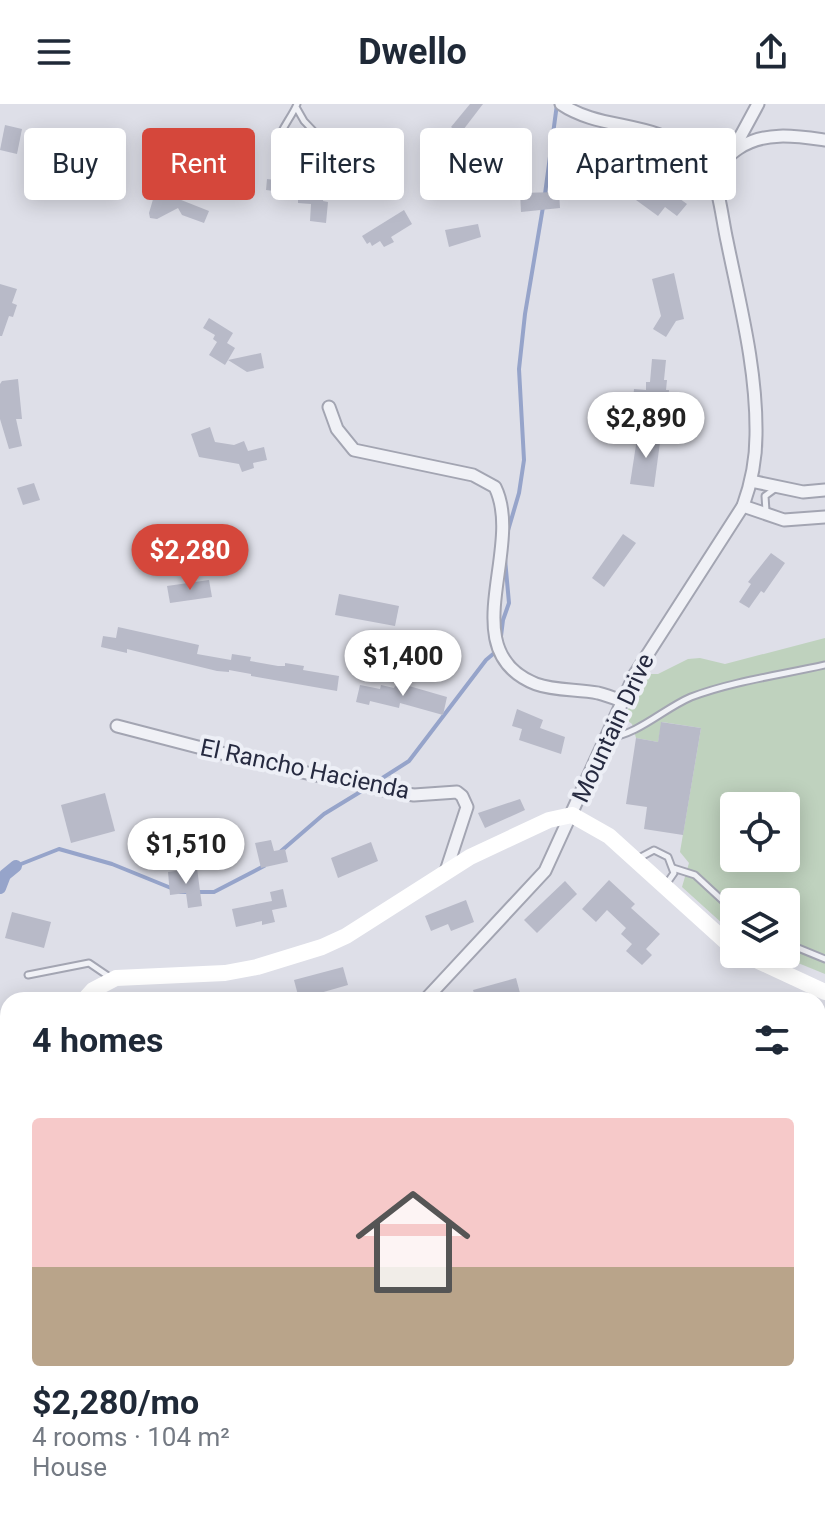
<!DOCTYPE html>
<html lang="en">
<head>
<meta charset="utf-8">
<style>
  :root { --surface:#fff; --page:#f2f2f3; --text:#1f2937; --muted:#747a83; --line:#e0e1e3; --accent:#d5473b }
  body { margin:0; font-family:Roboto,sans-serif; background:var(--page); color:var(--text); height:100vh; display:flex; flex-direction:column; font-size:30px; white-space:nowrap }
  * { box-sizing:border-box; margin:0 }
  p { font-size:26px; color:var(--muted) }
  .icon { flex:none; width:44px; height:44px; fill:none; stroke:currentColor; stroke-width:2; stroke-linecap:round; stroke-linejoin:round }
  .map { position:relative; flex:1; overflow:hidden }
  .details { position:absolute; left:0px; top:888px; width:826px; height:538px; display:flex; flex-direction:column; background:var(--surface); border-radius:24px 24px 0 0; box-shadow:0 4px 20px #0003 }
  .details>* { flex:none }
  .banner { position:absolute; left:24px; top:24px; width:778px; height:72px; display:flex; gap:16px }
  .controls { position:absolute; left:720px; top:688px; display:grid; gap:16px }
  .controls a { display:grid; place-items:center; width:80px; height:80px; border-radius:8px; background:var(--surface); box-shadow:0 4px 20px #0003; font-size:40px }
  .price { position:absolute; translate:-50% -68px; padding:0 18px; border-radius:28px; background:#fff; color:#222; font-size:26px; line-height:52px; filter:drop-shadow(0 2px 4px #0008) }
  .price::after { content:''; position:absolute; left:50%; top:48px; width:24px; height:18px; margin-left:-12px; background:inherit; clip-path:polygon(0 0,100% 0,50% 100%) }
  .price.selected { background:var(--accent); color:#fff }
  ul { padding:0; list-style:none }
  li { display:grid; align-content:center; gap:16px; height:424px; padding:0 32px }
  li+li { border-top:2px solid var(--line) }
  li span { display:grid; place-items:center; height:248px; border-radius:8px; color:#555 }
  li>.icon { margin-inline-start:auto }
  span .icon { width:144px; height:144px; fill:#fffc; stroke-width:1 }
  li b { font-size:34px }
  h2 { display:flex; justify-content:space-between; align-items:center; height:96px; padding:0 32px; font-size:34px }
  .tag { padding:0 28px; border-radius:8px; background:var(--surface); box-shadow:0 4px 20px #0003; font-size:28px; line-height:72px }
  .tag.selected { background:var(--accent); color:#fff }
  header { display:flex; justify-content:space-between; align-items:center; height:104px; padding:0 32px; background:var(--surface); font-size:36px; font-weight:700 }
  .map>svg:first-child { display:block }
  .green { fill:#bfd2be; fill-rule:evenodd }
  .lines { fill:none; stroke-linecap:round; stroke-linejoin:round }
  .stream { stroke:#96a4ca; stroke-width:4 }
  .canal { stroke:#96a4ca; stroke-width:12 }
  .building { fill:#b8bac8 }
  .service-casing { stroke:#a3a5b2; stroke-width:9 }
  .minor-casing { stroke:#a3a5b2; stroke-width:15 }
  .service { stroke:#f0f1f6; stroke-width:5 }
  .minor { stroke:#f0f1f6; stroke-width:11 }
  .secondary { stroke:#fff; stroke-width:16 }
  .labels { text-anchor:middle; stroke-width:8; stroke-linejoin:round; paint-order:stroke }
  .street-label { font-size:24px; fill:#262a40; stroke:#edeff6 }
</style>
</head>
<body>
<header><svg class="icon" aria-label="menu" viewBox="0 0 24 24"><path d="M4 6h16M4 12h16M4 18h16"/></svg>Dwello<svg class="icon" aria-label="share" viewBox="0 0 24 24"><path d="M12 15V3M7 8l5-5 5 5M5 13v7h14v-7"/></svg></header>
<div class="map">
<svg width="825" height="1425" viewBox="0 0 825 1425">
  <rect width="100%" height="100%" fill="#dedfe8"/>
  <!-- green -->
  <g class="green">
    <path d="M 825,534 L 825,870 L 776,850 L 786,850 L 786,798 L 734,798 L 734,830 L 682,783 L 689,759 L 680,748 L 701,624 L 662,618 L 658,638 L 636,634 L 632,620 L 624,614 L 645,570 L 658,570 L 688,555 L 700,554 L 725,560 ZM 734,702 L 786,702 L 786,754 L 734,754 Z"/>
    <path d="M 300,1418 L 432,1418 L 437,1423 L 445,1425 L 298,1425 Z"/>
  </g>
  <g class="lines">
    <!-- stream -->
    <g class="stream">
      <path d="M 545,90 L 557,0"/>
      <path d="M 507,430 L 519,389 L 524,356 L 519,265 L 525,210 L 543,103"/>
      <path d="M 501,532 L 503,516 L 509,499 L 505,455"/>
      <path d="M 373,680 L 409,657 L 486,556 L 499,545"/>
      <path d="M 280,748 L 324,710 L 365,685"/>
      <path d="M 16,762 L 59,745 L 112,760 L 171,784"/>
      <path d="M 180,788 L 214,788 L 264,762"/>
    </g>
    <!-- canal -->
    <path class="canal" d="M 0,784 L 5,771 L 16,762"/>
  </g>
  <!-- building -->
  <g class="building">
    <path d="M 470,0 L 483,0 L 460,30 L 451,23 Z"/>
    <path d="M 5,21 L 22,25 L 17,50 L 0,46 Z"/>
    <path d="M 640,66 L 687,100 L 677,112 L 665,103 L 658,112 L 625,88 Z"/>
    <path d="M 157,72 L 166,90 L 209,107 L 204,119 L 182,111 L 178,104 L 157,115 L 150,114 L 149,109 L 154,92 L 147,75 Z"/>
    <path d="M 267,75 L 325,82 L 323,97 L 328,98 L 326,119 L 310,117 L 311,100 L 298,99 L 298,90 L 266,86 Z"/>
    <path d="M 559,88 L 560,104 L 521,108 L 520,89 Z"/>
    <path d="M 404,106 L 412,120 L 391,133 L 394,138 L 384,143 L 380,137 L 372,142 L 370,138 L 367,140 L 362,132 Z"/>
    <path d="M 478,120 L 481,133 L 449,143 L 445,126 Z"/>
    <path d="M 674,169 L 684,215 L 676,217 L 666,233 L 653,225 L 661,212 L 652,175 Z"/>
    <path d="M 0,180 L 17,185 L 12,199 L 17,201 L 13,213 L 9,212 L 2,232 L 0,232 Z"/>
    <path d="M 209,214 L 233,229 L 227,239 L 235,244 L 228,256 L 261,249 L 264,264 L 247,268 L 228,256 L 225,261 L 209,251 L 217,238 L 213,235 L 215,231 L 203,224 Z"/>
    <path d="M 652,255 L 666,256 L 664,276 L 667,276 L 666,286 L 669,286 L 668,299 L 633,296 L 634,285 L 646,286 L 646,278 L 650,278 Z"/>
    <path d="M 18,275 L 22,315 L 16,315 L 22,342 L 9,345 L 0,315 L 0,280 L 2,277 Z"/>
    <path d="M 210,323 L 215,338 L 234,341 L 244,337 L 248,347 L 264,343 L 267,356 L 253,359 L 254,364 L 242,368 L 239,360 L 199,353 L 191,330 Z"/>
    <path d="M 638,328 L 661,331 L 654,383 L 630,380 Z"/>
    <path d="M 34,379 L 40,396 L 23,401 L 17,384 Z"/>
    <path d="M 623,430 L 636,439 L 604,483 L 592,474 Z"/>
    <path d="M 771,449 L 785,459 L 764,489 L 761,487 L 749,504 L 739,498 L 751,480 L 748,478 Z"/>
    <path d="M 209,476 L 212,493 L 170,499 L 167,482 Z"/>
    <path d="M 339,490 L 399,502 L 395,522 L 335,511 Z"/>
    <path d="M 118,523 L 199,541 L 197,550 L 231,556 L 232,550 L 251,553 L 250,557 L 278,562 L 285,562 L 285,559 L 304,562 L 303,566 L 339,572 L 337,587 L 251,572 L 251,570 L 229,566 L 229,568 L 217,567 L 127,545 L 127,549 L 101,543 L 103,532 L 116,534 Z"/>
    <path d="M 360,581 L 380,585 L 381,581 L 394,584 L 395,582 L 408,585 L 409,582 L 447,593 L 443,611 L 400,599 L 399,604 L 370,597 L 369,601 L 356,598 Z"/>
    <path d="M 517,605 L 543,616 L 540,624 L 565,633 L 561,650 L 519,636 L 522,625 L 512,622 Z"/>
    <path d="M 661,618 L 701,624 L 683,731 L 644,725 L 647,703 L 626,700 L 636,634 L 658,638 Z"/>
    <path d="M 105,689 L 115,727 L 71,739 L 61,701 Z"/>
    <path d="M 520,695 L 525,706 L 485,724 L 478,709 Z"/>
    <path d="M 271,736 L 274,747 L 285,745 L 288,758 L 261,764 L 255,739 Z"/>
    <path d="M 371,738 L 378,757 L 338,774 L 331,754 Z"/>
    <path d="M 197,764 L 202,802 L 188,804 L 186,789 L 170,791 L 168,768 Z"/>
    <path d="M 609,776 L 635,800 L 631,804 L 660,830 L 646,845 L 652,851 L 642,861 L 626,847 L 632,840 L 621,830 L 626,824 L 607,806 L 596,818 L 582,805 Z"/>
    <path d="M 565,777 L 577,790 L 537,829 L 524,816 Z"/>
    <path d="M 283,785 L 287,803 L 272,806 L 275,818 L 262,821 L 262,817 L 236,823 L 232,805 L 272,797 L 270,788 Z"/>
    <path d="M 466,796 L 474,818 L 451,827 L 448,820 L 431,827 L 425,812 Z"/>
    <path d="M 12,808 L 51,818 L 44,844 L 5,834 Z"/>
    <path d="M 343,863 L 348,881 L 299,895 L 294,876 Z"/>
    <path d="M 516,874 L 520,889 L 492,896 L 476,896 L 473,886 Z"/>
  </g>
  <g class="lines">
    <!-- service casing -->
    <g class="service-casing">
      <g id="service">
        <path d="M 296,3 L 304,17 L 322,36 L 320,56 L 312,64 C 303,65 294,64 286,59 C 262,44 291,17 297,0"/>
        <path d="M 766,407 L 765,392 L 776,384"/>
        <path d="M 608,634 C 639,630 663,605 691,593 C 733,577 781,571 825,561"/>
        <path d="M 639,754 L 654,746 L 668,753 L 674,769 L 667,779"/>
        <path d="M 673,764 L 695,771 L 734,807"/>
        <path d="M 786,839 L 825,855"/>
        <path d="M 28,871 L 89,859 L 111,874"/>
      </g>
    </g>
    <!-- minor casing -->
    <g class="minor-casing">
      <g id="minor">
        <path d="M 732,48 L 758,0"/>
        <path d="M 710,68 C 720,61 728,51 739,44 C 765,27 796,32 825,36"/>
        <path d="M 329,303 L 337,325 L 354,346 L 473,371 L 495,383 C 525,444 452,547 536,580 C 555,587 578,585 598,589 C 606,591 614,594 622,597"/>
        <path d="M 751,377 L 803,388 L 825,386"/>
        <path d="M 743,402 L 784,416 L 825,413"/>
        <path d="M 117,622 L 248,656 L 393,688 L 414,691 L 457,688 L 462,692 L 467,703 L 446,767"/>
        <path d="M 425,896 L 545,767 L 635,570 L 743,402 C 751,380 756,355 756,331 C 757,265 740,201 727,137 C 722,115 720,86 709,66 C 705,60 697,54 691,49 C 653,16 601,27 561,0"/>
        <path d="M 818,1035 L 825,1040"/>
        <path d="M 818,1278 L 825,1280"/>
        <path d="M 519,1425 L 615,1418"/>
      </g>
    </g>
    <!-- service -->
    <use href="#service" class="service"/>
    <!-- minor -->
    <use href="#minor" class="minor"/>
    <!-- secondary -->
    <g class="secondary">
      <path d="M 743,850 L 825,888"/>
      <path d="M 84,896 L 93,886 L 116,874 L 225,869 L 257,863 L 322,843 L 346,832 L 470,753 L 549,716 L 572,711 L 609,732 L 734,845"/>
      <path d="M 0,1037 L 8,1038"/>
    </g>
  </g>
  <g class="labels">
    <!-- street labels -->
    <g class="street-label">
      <text transform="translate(613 624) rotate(-65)" y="8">Mountain Drive</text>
      <text transform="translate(305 665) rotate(12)" y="8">El Rancho Hacienda</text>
    </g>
  </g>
</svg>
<div class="controls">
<a><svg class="icon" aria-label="locate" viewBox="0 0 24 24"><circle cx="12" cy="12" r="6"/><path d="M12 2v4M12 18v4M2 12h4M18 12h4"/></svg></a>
<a><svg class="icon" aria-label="layers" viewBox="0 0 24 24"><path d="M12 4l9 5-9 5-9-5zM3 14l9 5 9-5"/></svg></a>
</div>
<b class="price" style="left:646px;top:356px">$2,890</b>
<b class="price selected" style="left:190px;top:488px">$2,280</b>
<b class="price" style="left:403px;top:594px">$1,400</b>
<b class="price" style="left:186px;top:782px">$1,510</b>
<div class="banner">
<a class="tag">Buy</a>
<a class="tag selected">Rent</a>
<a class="tag">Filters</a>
<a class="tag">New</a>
<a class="tag">Apartment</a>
</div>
<section class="details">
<h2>4 homes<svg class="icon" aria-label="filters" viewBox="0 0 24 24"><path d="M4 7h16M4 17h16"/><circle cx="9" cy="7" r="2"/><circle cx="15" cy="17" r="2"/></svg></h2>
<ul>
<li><span style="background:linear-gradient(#f6c9c9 60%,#b9a48a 0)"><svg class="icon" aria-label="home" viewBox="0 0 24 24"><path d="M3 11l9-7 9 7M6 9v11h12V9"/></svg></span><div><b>$2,280/mo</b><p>4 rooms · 104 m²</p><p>House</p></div></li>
</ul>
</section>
</div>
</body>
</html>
